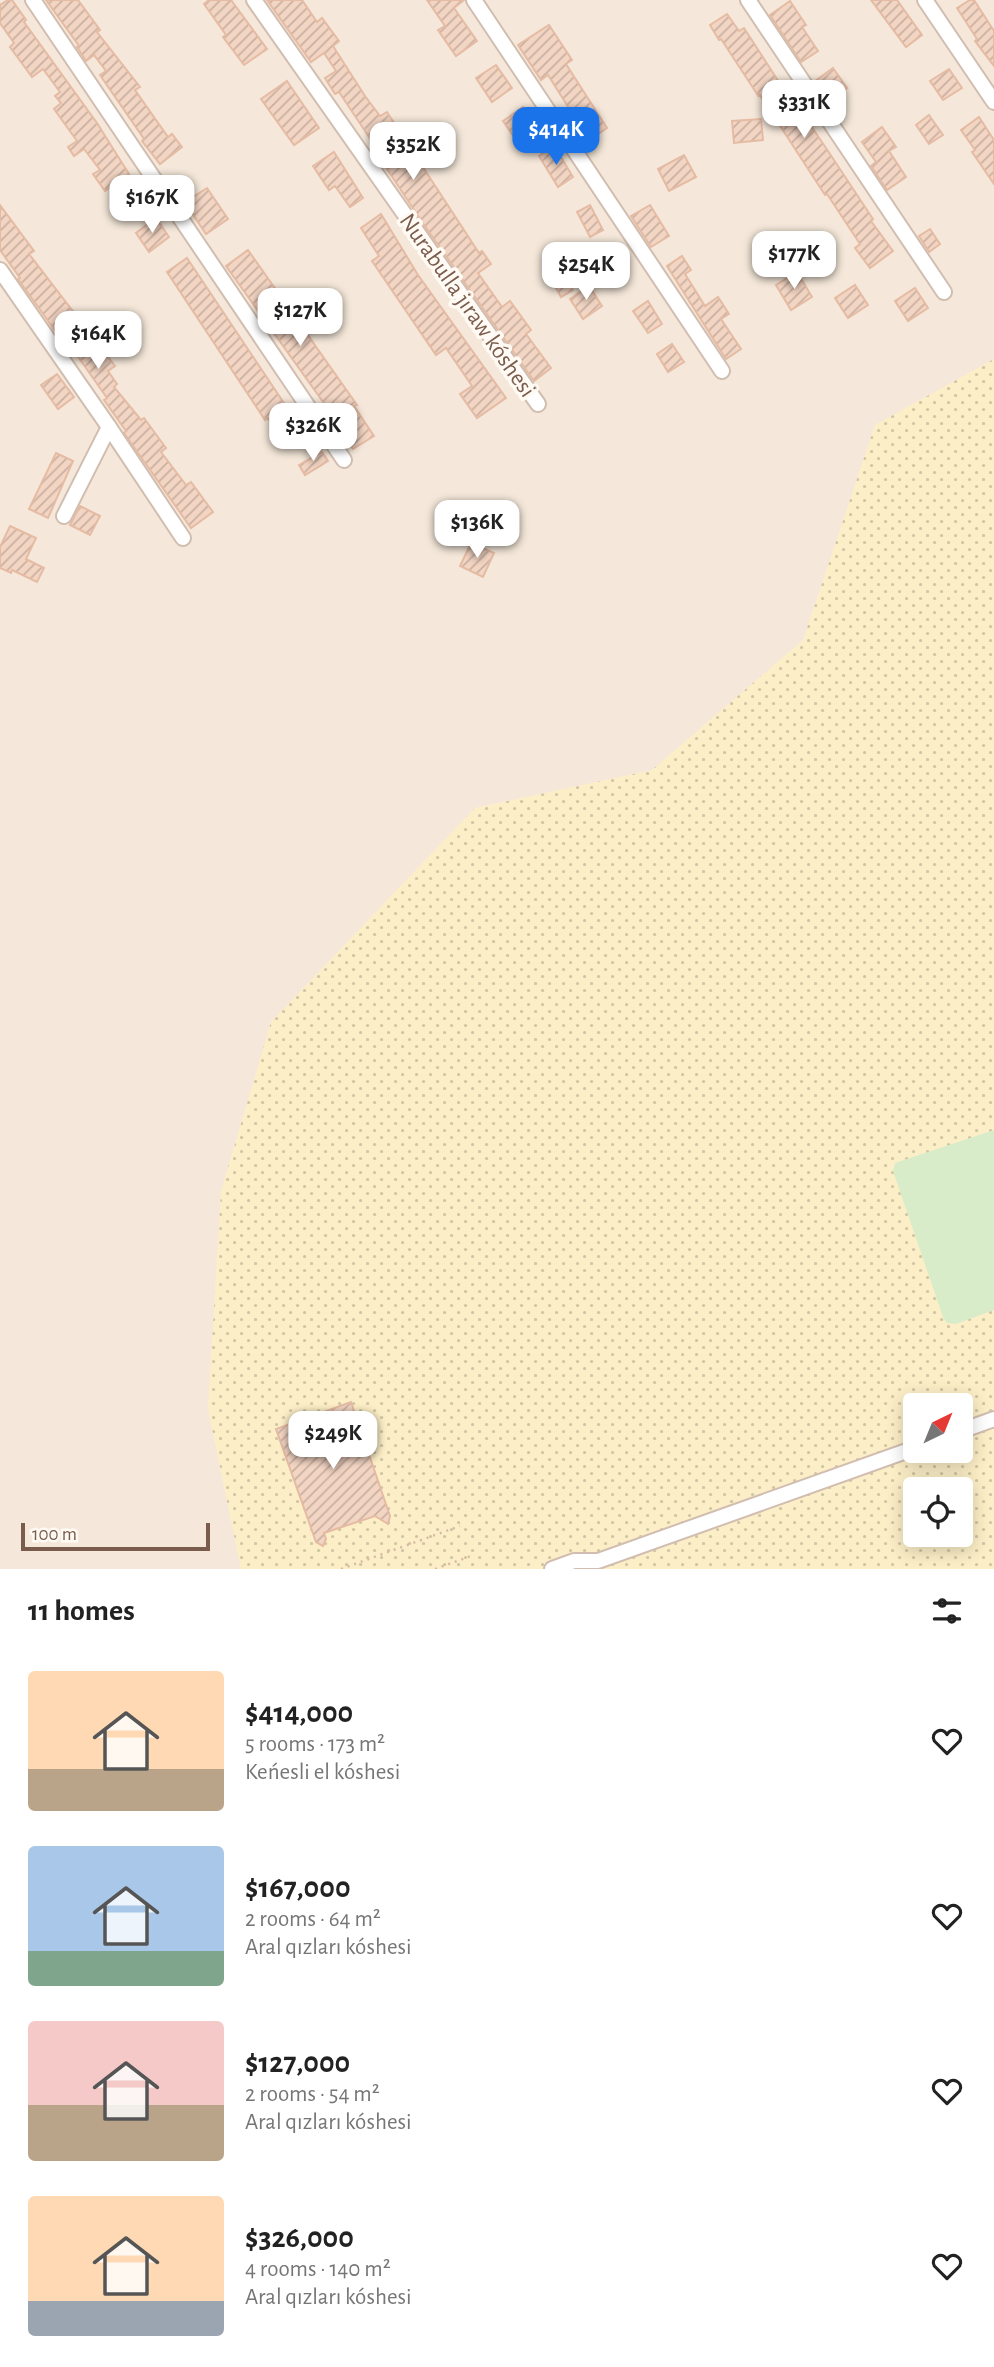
<!DOCTYPE html>
<html lang="en">
<head>
<meta charset="utf-8">
<style>
  :root { --surface:#fff; --page:#f2f2f2; --text:#222; --muted:#767676; --accent:#1a73e8 }
  body { margin:0; font-family:"Alegreya Sans",sans-serif; background:var(--page); color:var(--text); height:100vh; display:flex; flex-direction:column; font-size:26px; white-space:nowrap }
  * { box-sizing:border-box; margin:0 }
  p { font-size:23px; color:var(--muted) }
  .icon { flex:none; width:38px; height:38px; fill:none; stroke:currentColor; stroke-width:2; stroke-linecap:round; stroke-linejoin:round }
  .map { position:relative; height:1569px; overflow:hidden }
  .details { display:flex; flex-direction:column; background:var(--surface); flex:1 }
  .details>* { flex:none }
  .needle { width:46px; rotate:43deg }
  .tools { position:absolute; left:903px; top:1393px; display:grid; gap:14px }
  .tools a { display:grid; place-items:center; width:70px; height:70px; border-radius:7px; background:var(--surface); box-shadow:0 4px 18px #0003; font-size:35px }
  .scale { position:absolute; left:21px; bottom:18px; width:189px; box-sizing:border-box; padding-left:7px; border:4px solid #7a5c4d; border-top:0; font-size:19px; line-height:24px; white-space:nowrap; color:#7a5c4d; -webkit-text-stroke:5px #fffaf3; paint-order:stroke }
  .price { position:absolute; translate:-50% -60px; padding:0 16px; border-radius:14px; background:#fff; color:#222; font-size:23px; line-height:46px; filter:drop-shadow(0 2px 4px #0008) }
  .price::after { content:''; position:absolute; left:50%; top:42px; width:21px; height:16px; margin-left:-10px; background:inherit; clip-path:polygon(0 0,100% 0,50% 100%) }
  .price.selected { background:var(--accent); color:#fff }
  ul { padding:0; list-style:none }
  li { display:flex; align-items:center; gap:21px; height:175px; padding:0 28px }
  li span { display:grid; place-items:center; flex:none; width:196px; height:140px; border-radius:7px; color:#555 }
  li>.icon { margin-inline-start:auto }
  span .icon { width:84px; height:84px; fill:#fffc; stroke-width:1 }
  li b { font-size:30px }
  h2 { display:flex; justify-content:space-between; align-items:center; height:84px; padding:0 28px; font-size:30px }
  .map>svg:first-child { display:block }
  .residential { fill:#f5e8da; fill-rule:evenodd }
  .sand { fill:url(#sand-dots); fill-rule:evenodd }
  .pitch { fill:#d8ecc9 }
  .building { fill:url(#building-hatch); stroke:#e6bba3; stroke-width:2 }
  .lines { fill:none; stroke-linecap:round; stroke-linejoin:round }
  .minor-casing { stroke:#d1beb0; stroke-width:18 }
  .path { stroke:#d9b8a5; stroke-width:2.5; stroke-dasharray:2 5; stroke-linecap:butt }
  .minor { stroke:#fff; stroke-width:14 }
  .labels { text-anchor:middle; stroke-width:7; stroke-linejoin:round; paint-order:stroke }
  .street-label { font-size:24px; fill:#7a5c4d; stroke:#fffaf3 }
</style>
</head>
<body>
<div class="map">
<svg width="994" height="1569" viewBox="0 0 994 1569">
  <defs>
    <pattern id="sand-dots" width="8" height="8" patternUnits="userSpaceOnUse" patternTransform="scale(1.75)"><rect width="8" height="8" fill="#fcefc7"/><path d="M2 2h.1M6 6h.1" fill="none" stroke="#d1c5a4" stroke-width="1.8" stroke-linecap="round"/></pattern>
    <pattern id="building-hatch" width="6" height="6" patternUnits="userSpaceOnUse" patternTransform="scale(1.75)"><rect width="6" height="6" fill="#f3d5c3"/><path d="M-1 1l2-2M0 6l6-6M5 7l2-2" fill="none" stroke="#cab0a1"/></pattern>
  </defs>
  <rect width="100%" height="100%" fill="#fdf6ec"/>
  <!-- residential -->
  <path class="residential" d="M 0,0 L 994,0 L 994,1569 L 0,1569 ZM 915,1405 L 961,1405 L 961,1451 L 915,1451 ZM 915,1489 L 961,1489 L 961,1535 L 915,1535 Z"/>
  <!-- sand -->
  <path class="sand" d="M 994,359 L 994,1569 L 241,1569 L 208,1409 L 221,1191 L 271,1022 L 475,808 L 652,770 L 803,640 L 875,425 ZM 915,1405 L 961,1405 L 961,1451 L 915,1451 ZM 915,1489 L 961,1489 L 961,1535 L 915,1535 Z"/>
  <!-- pitch -->
  <path class="pitch" d="M 994,1130 L 994,1310 L 956,1324 L 947,1323 L 943,1317 L 893,1171 L 895,1163 Z"/>
  <!-- building -->
  <g class="building">
    <path d="M 8,0 L 12,0 L 26,20 L 24,22 L 97,123 L 129,174 L 105,191 L 93,174 L 100,170 L 84,149 L 74,156 L 68,147 L 77,141 L 54,109 L 61,103 L 55,96 L 60,92 L 43,69 L 32,77 L 10,47 L 14,43 L 0,23 L 0,5 Z"/>
    <path d="M 46,0 L 78,0 L 100,30 L 97,32 L 140,87 L 135,90 L 168,137 L 172,134 L 182,147 L 160,164 L 142,141 L 144,139 L 100,75 L 106,71 L 94,55 L 86,61 L 77,47 L 79,46 Z"/>
    <path d="M 209,0 L 231,0 L 267,49 L 244,65 L 223,37 L 226,35 L 204,4 Z"/>
    <path d="M 267,0 L 302,0 L 317,22 L 322,18 L 339,41 L 333,46 L 365,96 L 380,116 L 387,112 L 479,253 L 482,251 L 491,264 L 478,273 L 502,307 L 510,301 L 531,330 L 526,334 L 551,368 L 534,381 L 422,222 L 381,160 L 383,158 L 339,92 L 335,94 L 325,78 L 336,71 L 324,53 L 311,62 Z"/>
    <path d="M 427,0 L 464,0 L 454,8 L 477,41 L 456,56 L 438,30 L 445,26 Z"/>
    <path d="M 871,0 L 897,0 L 922,35 L 906,47 Z"/>
    <path d="M 970,0 L 974,0 L 994,31 L 994,66 L 975,41 L 977,39 L 957,8 Z"/>
    <path d="M 790,1 L 806,25 L 802,27 L 818,51 L 801,62 L 770,15 Z"/>
    <path d="M 727,14 L 739,31 L 744,28 L 786,93 L 788,92 L 828,151 L 873,219 L 871,221 L 893,251 L 870,268 L 855,248 L 860,244 L 827,194 L 825,195 L 758,92 L 759,97 L 721,39 L 719,40 L 710,25 Z"/>
    <path d="M 549,25 L 572,60 L 566,64 L 607,128 L 589,140 L 548,75 L 541,80 L 518,45 Z"/>
    <path d="M 496,65 L 512,88 L 492,102 L 476,78 Z"/>
    <path d="M 833,68 L 847,88 L 828,102 L 814,82 Z"/>
    <path d="M 949,69 L 962,88 L 943,100 L 930,81 Z"/>
    <path d="M 287,81 L 319,128 L 294,145 L 261,99 Z"/>
    <path d="M 523,107 L 540,131 L 519,144 L 503,121 Z"/>
    <path d="M 929,115 L 943,135 L 929,144 L 916,125 Z"/>
    <path d="M 979,117 L 994,140 L 994,184 L 972,152 L 975,150 L 961,130 Z"/>
    <path d="M 761,119 L 763,140 L 734,143 L 732,121 Z"/>
    <path d="M 882,127 L 896,147 L 889,151 L 906,177 L 887,190 L 871,166 L 876,162 L 862,142 Z"/>
    <path d="M 554,146 L 573,177 L 558,187 L 539,156 Z"/>
    <path d="M 334,152 L 363,198 L 350,207 L 335,186 L 329,190 L 313,166 Z"/>
    <path d="M 684,155 L 696,177 L 669,191 L 658,169 Z"/>
    <path d="M 180,178 L 193,197 L 207,188 L 228,219 L 206,234 L 172,183 Z"/>
    <path d="M 0,205 L 34,251 L 29,254 L 115,366 L 108,371 L 117,384 L 114,387 L 141,420 L 144,418 L 166,448 L 161,452 L 186,485 L 191,482 L 213,512 L 191,528 L 124,433 L 126,431 L 104,400 L 107,398 L 74,351 L 71,353 L 36,304 L 18,279 L 20,278 L 0,250 Z"/>
    <path d="M 590,205 L 603,230 L 590,237 L 577,212 Z"/>
    <path d="M 650,205 L 669,236 L 651,247 L 631,216 Z"/>
    <path d="M 381,214 L 418,275 L 506,398 L 477,418 L 460,394 L 472,386 L 446,348 L 436,355 L 372,261 L 379,256 L 361,228 Z"/>
    <path d="M 156,218 L 169,237 L 149,252 L 136,233 Z"/>
    <path d="M 930,229 L 940,244 L 929,252 L 919,236 Z"/>
    <path d="M 248,250 L 357,405 L 354,406 L 374,436 L 353,449 L 336,424 L 338,423 L 226,266 Z"/>
    <path d="M 682,256 L 691,270 L 685,274 L 705,306 L 718,297 L 729,314 L 721,319 L 741,349 L 726,359 L 667,266 Z"/>
    <path d="M 187,258 L 304,433 L 287,445 L 268,418 L 265,420 L 167,272 Z"/>
    <path d="M 560,265 L 573,290 L 561,297 L 547,272 Z"/>
    <path d="M 797,272 L 812,297 L 791,310 L 776,285 Z"/>
    <path d="M 855,285 L 868,305 L 848,318 L 835,298 Z"/>
    <path d="M 589,286 L 602,306 L 583,319 L 570,299 Z"/>
    <path d="M 915,288 L 928,308 L 908,321 L 895,301 Z"/>
    <path d="M 648,301 L 662,324 L 648,333 L 633,311 Z"/>
    <path d="M 672,344 L 684,362 L 668,372 L 657,354 Z"/>
    <path d="M 57,374 L 74,397 L 58,409 L 41,385 Z"/>
    <path d="M 322,452 L 328,461 L 305,475 L 299,465 Z"/>
    <path d="M 56,453 L 73,461 L 48,518 L 29,509 Z"/>
    <path d="M 80,506 L 100,516 L 90,535 L 70,525 Z"/>
    <path d="M 10,526 L 36,538 L 26,559 L 44,568 L 37,582 L 12,570 L 11,573 L 0,568 L 0,547 Z"/>
    <path d="M 471,543 L 494,553 L 483,577 L 460,566 Z"/>
    <path d="M 351,1402 L 390,1516 L 388,1524 L 375,1516 L 324,1533 L 326,1539 L 323,1546 L 316,1542 L 276,1429 Z"/>
  </g>
  <g class="lines">
    <!-- minor casing -->
    <g class="minor-casing">
      <g id="minor">
        <path d="M 33,0 L 344,460"/>
        <path d="M 254,0 L 538,404"/>
        <path d="M 474,0 L 722,371"/>
        <path d="M 748,0 L 944,292"/>
        <path d="M 925,0 L 994,102"/>
        <path d="M 0,270 L 109,427 L 183,538"/>
        <path d="M 64,516 L 109,427"/>
        <path d="M 961,1431 L 994,1419"/>
        <path d="M 552,1569 L 574,1561 L 598,1561 L 915,1448"/>
      </g>
    </g>
    <!-- path -->
    <g class="path">
      <path d="M 341,1569 L 460,1526"/>
      <path d="M 435,1569 L 471,1556"/>
    </g>
    <!-- minor -->
    <use href="#minor" class="minor"/>
  </g>
  <g class="labels">
    <!-- street labels -->
    <g class="street-label">
      <text transform="translate(468 305) rotate(55)" y="8">Nurabulla jıraw kóshesi</text>
    </g>
  </g>
</svg>
<div class="tools">
<a><svg class="needle" viewBox="-14 -14 28 28"><path d="M0-13l5 13h-10z" fill="#e53935"/><path d="M0 13l5-13h-10z" fill="#767676"/></svg></a>
<a><svg class="icon" aria-label="locate" viewBox="0 0 24 24"><circle cx="12" cy="12" r="6"/><path d="M12 2v4M12 18v4M2 12h4M18 12h4"/></svg></a>
</div>
<div class="scale">100 m</div>
<b class="price" style="left:804px;top:140px">$331K</b>
<b class="price selected" style="left:556px;top:167px">$414K</b>
<b class="price" style="left:413px;top:182px">$352K</b>
<b class="price" style="left:152px;top:235px">$167K</b>
<b class="price" style="left:794px;top:291px">$177K</b>
<b class="price" style="left:586px;top:302px">$254K</b>
<b class="price" style="left:300px;top:348px">$127K</b>
<b class="price" style="left:98px;top:371px">$164K</b>
<b class="price" style="left:313px;top:463px">$326K</b>
<b class="price" style="left:477px;top:560px">$136K</b>
<b class="price" style="left:333px;top:1471px">$249K</b>
</div>
<section class="details">
<h2>11 homes<svg class="icon" aria-label="filters" viewBox="0 0 24 24"><path d="M4 7h16M4 17h16"/><circle cx="9" cy="7" r="2"/><circle cx="15" cy="17" r="2"/></svg></h2>
<ul>
<li><span style="background:linear-gradient(#ffd9b3 70%,#b9a48a 0)"><svg class="icon" aria-label="home" viewBox="0 0 24 24"><path d="M3 11l9-7 9 7M6 9v11h12V9"/></svg></span><div><b>$414,000</b><p>5 rooms · 173 m²</p><p>Keńesli el kóshesi</p></div><svg class="icon" aria-label="heart" viewBox="0 0 24 24"><path d="M12 20l-8-8c-3-5 5-10 8-4 3-6 11-1 8 4z"/></svg></li>
<li><span style="background:linear-gradient(#a9c7e8 75%,#7fa58c 0)"><svg class="icon" aria-label="home" viewBox="0 0 24 24"><path d="M3 11l9-7 9 7M6 9v11h12V9"/></svg></span><div><b>$167,000</b><p>2 rooms · 64 m²</p><p>Aral qızları kóshesi</p></div><svg class="icon" aria-label="heart" viewBox="0 0 24 24"><path d="M12 20l-8-8c-3-5 5-10 8-4 3-6 11-1 8 4z"/></svg></li>
<li><span style="background:linear-gradient(#f6c9c9 60%,#b9a48a 0)"><svg class="icon" aria-label="home" viewBox="0 0 24 24"><path d="M3 11l9-7 9 7M6 9v11h12V9"/></svg></span><div><b>$127,000</b><p>2 rooms · 54 m²</p><p>Aral qızları kóshesi</p></div><svg class="icon" aria-label="heart" viewBox="0 0 24 24"><path d="M12 20l-8-8c-3-5 5-10 8-4 3-6 11-1 8 4z"/></svg></li>
<li><span style="background:linear-gradient(#ffd9b3 75%,#9aa5b1 0)"><svg class="icon" aria-label="home" viewBox="0 0 24 24"><path d="M3 11l9-7 9 7M6 9v11h12V9"/></svg></span><div><b>$326,000</b><p>4 rooms · 140 m²</p><p>Aral qızları kóshesi</p></div><svg class="icon" aria-label="heart" viewBox="0 0 24 24"><path d="M12 20l-8-8c-3-5 5-10 8-4 3-6 11-1 8 4z"/></svg></li>
</ul>
</section>
</body>
</html>
